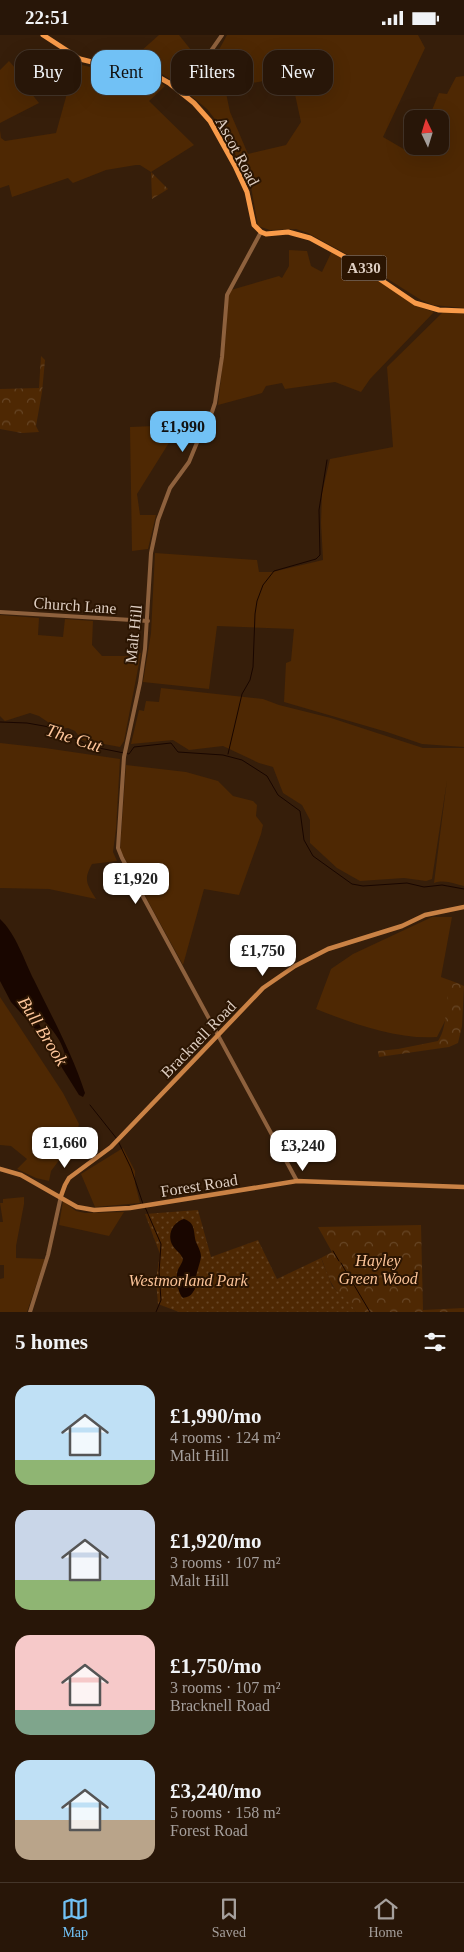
<!DOCTYPE html>
<html lang="en">
<head>
<meta charset="utf-8">
<style>
  :root { --surface:#281608; --page:#301f12; --text:#f1f3f6; --muted:#a59f9c; --line:#443529; --accent:#71c1f5 }
  body { margin:0; font-family:Georgia,serif; background:var(--page); color:var(--text); height:100vh; display:flex; flex-direction:column; font-size:19px; white-space:nowrap }
  * { box-sizing:border-box; margin:0 }
  p { font-size:16px; color:var(--muted) }
  .icon { flex:none; width:28px; height:28px; fill:none; stroke:currentColor; stroke-width:2; stroke-linecap:round; stroke-linejoin:round }
  .map { position:relative; height:1277px; overflow:hidden }
  .details { display:flex; flex-direction:column; background:var(--surface); flex:1 }
  .details>* { flex:none }
  .guide { position:absolute; left:15px; top:15px; width:435px; height:45px; display:flex; gap:10px }
  .needle { width:32px; rotate:356deg }
  .fabs { position:absolute; left:404px; top:75px; display:grid; gap:10px }
  .fabs a { display:grid; place-items:center; width:45px; height:45px; border-radius:10px; background:var(--surface); box-shadow:0 5px 20px #0002,0 0 0 1px var(--line); font-size:25px }
  .price { position:absolute; translate:-50% -42px; padding:0 11px; border-radius:10px; background:#fff; color:#222; font-size:16px; line-height:32px; filter:drop-shadow(0 1px 2px #0008) }
  .price::after { content:''; position:absolute; left:50%; top:30px; width:15px; height:11px; margin-left:-8px; background:inherit; clip-path:polygon(0 0,100% 0,50% 100%) }
  .price.active { background:var(--accent); color:#111 }
  ul { padding:0; list-style:none }
  li { display:flex; align-items:center; gap:15px; height:125px; padding:0 15px }
  li span { display:grid; place-items:center; flex:none; width:140px; height:100px; border-radius:15px; color:#555 }
  li>.icon { margin-inline-start:auto }
  span .icon { width:60px; height:60px; fill:#fffc; stroke-width:1 }
  li b { font-size:21px }
  h2 { display:flex; justify-content:space-between; align-items:center; height:60px; padding:0 15px; font-size:21px }
  .chip { padding:0 18px; border-radius:15px; background:var(--surface); box-shadow:0 5px 20px #0002,0 0 0 1px var(--line); font-size:18px; line-height:45px }
  .chip.active { background:var(--accent); color:#111 }
  .status { display:flex; justify-content:space-between; align-items:center; height:35px; padding:0 25px; background:var(--surface); direction:ltr }
  .status svg { height:14px; fill:currentColor }
  .menu { display:flex; justify-content:space-around; align-items:center; height:70px; border-top:1px solid var(--line); background:var(--surface); font-size:14px; color:var(--muted) }
  .menu a { display:grid; justify-items:center; gap:2px }
  .menu .active { color:var(--accent) }
  .map>svg:first-child { display:block }
  .green { fill:#4e2803; fill-rule:evenodd }
  .forest { fill:url(#forest-crowns) }
  .park { fill:url(#park-dots) }
  .water { fill:#190600; fill-rule:evenodd }
  .lines { fill:none; stroke-linecap:round; stroke-linejoin:round }
  .stream { stroke:#190600; stroke-width:1 }
  .tertiary { stroke:#8e613d; stroke-width:4 }
  .secondary { stroke:#ca8245; stroke-width:4.5 }
  .primary { stroke:#f99b4a; stroke-width:5 }
  .labels { text-anchor:middle; stroke-width:4; stroke-linejoin:round; paint-order:stroke }
  .shield { fill:#2b1502; stroke:#a89688; stroke-width:1 }
  .shield-label { font-size:15px; font-weight:bold; fill:#decec2 }
  .street-label { font-size:16px; fill:#decec2; stroke:#2b1502 }
  .park-label { font-size:16px; font-style:italic; fill:#fcc499; stroke:#2b1502 }
  .water-label { font-size:18px; font-style:italic; fill:#fdc59a; stroke:#2b1502 }
</style>
</head>
<body>
<div class="status"><b>22:51</b><svg viewBox="0 0 49 12"><path d="M0 12V9h3v3zM5 12V6h3v6zM10 12V3h3v9zM15 12V0h3v12zM26 1h20v11H26zM47 4h2v5h-2z"/></svg></div>
<div class="map">
<svg width="464" height="1277" viewBox="0 0 464 1277">
  <defs>
    <pattern id="forest-crowns" width="20" height="18" patternUnits="userSpaceOnUse" patternTransform="scale(1.25)"><rect width="20" height="18" fill="#4e2803"/><path d="M2 6a3 3 0 1 1 6 0M12 15a3 3 0 1 1 6 0" fill="none" stroke="#674626"/></pattern>
    <pattern id="park-dots" width="8" height="8" patternUnits="userSpaceOnUse" patternTransform="scale(1.25)"><rect width="8" height="8" fill="#4e2803"/><path d="M2 2h.1M6 6h.1" fill="none" stroke="#674626" stroke-width="1.8" stroke-linecap="round"/></pattern>
  </defs>
  <rect width="100%" height="100%" fill="#361e0a"/>
  <!-- green -->
  <g class="green">
    <path d="M 159,0 L 179,0 L 199,25 L 171,45 L 156,35 L 131,25 Z"/>
    <path d="M 227,0 L 418,0 L 425,13 L 383,102 L 407,116 L 412,109 L 412,111 L 440,111 L 440,84 L 430,80 L 439,58 L 447,59 L 456,42 L 464,41 L 464,273 L 433,270 L 421,265 L 361,227 L 308,198 L 296,194 L 270,195 L 258,191 L 251,152 L 240,128 L 218,88 L 207,74 L 178,50 L 215,22 ZM 291,41 L 301,87 L 286,110 L 248,119 L 230,77 L 225,53 Z"/>
    <path d="M 9,26 L 30,50 L 27,53 L 39,68 L 0,88 L 0,35 Z"/>
    <path d="M 128,29 L 155,41 L 165,51 L 149,66 L 194,110 L 151,137 L 140,130 L 136,130 L 106,135 L 73,148 L 68,143 L 12,162 L 9,150 L 0,153 L 0,95 L 1,103 L 5,106 L 56,98 L 66,62 L 67,45 L 82,30 L 94,33 Z"/>
    <path d="M 289,215 L 307,216 L 311,231 L 322,237 L 332,216 L 358,229 L 422,273 L 434,277 L 370,344 L 361,357 L 335,347 L 285,354 L 282,348 L 266,351 L 262,358 L 218,370 L 226,298 L 228,262 L 231,255 L 279,241 L 282,243 L 289,231 Z"/>
    <path d="M 443,277 L 464,279 L 464,712 L 422,709 L 387,697 L 284,667 L 286,628 L 291,626 L 294,594 L 217,591 L 209,654 L 143,647 L 151,598 L 155,518 L 257,525 L 259,537 L 272,537 L 323,525 L 321,488 L 322,458 L 330,424 L 393,412 L 387,332 Z"/>
    <path d="M 180,390 L 137,459 L 140,480 L 156,480 L 148,514 L 132,516 L 130,392 Z"/>
    <path d="M 0,580 L 39,583 L 38,600 L 63,602 L 65,584 L 93,586 L 92,610 L 102,621 L 129,621 L 141,618 L 124,706 L 120,712 L 82,705 L 75,696 L 68,693 L 58,694 L 39,681 L 30,678 L 5,686 L 0,681 Z"/>
    <path d="M 161,653 L 263,664 L 279,670 L 331,683 L 423,713 L 464,713 L 464,851 C 455,849 445,844 434,848 L 447,745 L 432,844 L 426,846 L 404,843 L 360,846 L 337,833 L 310,808 L 310,785 L 302,770 L 283,758 L 273,732 L 259,728 L 223,711 L 189,715 L 173,705 L 131,709 L 139,675 L 144,676 L 146,666 L 159,667 Z"/>
    <path d="M 0,708 L 45,713 L 120,724 L 116,794 L 113,817 L 117,826 L 92,829 C 83,845 87,849 96,864 L 49,854 L 0,853 Z"/>
    <path d="M 126,730 L 186,737 L 218,746 L 233,761 L 253,766 L 257,770 L 256,781 L 263,790 L 261,799 L 239,860 L 204,854 L 183,930 L 120,815 Z"/>
    <path d="M 432,882 L 452,882 L 441,942 L 460,949 L 450,976 L 437,1002 C 398,1005 351,988 316,974 L 331,934 L 353,919 Z"/>
    <path d="M 0,962 L 63,1058 L 79,1089 L 70,1127 L 60,1124 L 51,1136 L 49,1146 L 36,1143 L 17,1134 L 27,1124 L 11,1111 L 0,1110 Z"/>
    <path d="M 123,1113 L 135,1136 L 135,1148 L 140,1168 L 95,1172 L 81,1139 Z"/>
    <path d="M 24,1162 L 24,1169 L 16,1211 L 16,1223 L 45,1224 L 27,1277 L 0,1277 L 0,1244 L 4,1243 L 4,1230 L 0,1230 L 0,1187 L 3,1187 L 0,1168 L 3,1168 L 3,1164 Z"/>
    <path d="M 63,1166 L 76,1176 L 85,1178 L 124,1177 L 109,1201 L 59,1190 Z"/>
  </g>
  <!-- forest -->
  <g class="forest">
    <path d="M 151,137 L 168,154 L 152,164 Z"/>
    <path d="M 41,321 L 45,325 L 42,357 L 36,391 L 39,397 L 22,398 L 0,394 L 0,354 L 39,353 Z"/>
    <path d="M 457,948 L 464,951 L 462,991 L 458,1008 L 449,1012 L 379,1022 L 378,1016 L 398,1014 L 438,1006 C 448,991 445,968 450,950 Z"/>
    <path d="M 421,1190 L 423,1275 L 464,1273 L 464,1277 L 356,1277 C 349,1267 338,1260 332,1249 C 327,1241 325,1231 321,1223 L 332,1217 L 318,1192 Z"/>
  </g>
  <!-- park -->
  <path class="park" d="M 198,1175 L 211,1222 L 258,1205 L 277,1244 L 321,1223 L 332,1251 L 350,1269 L 356,1277 L 179,1277 L 158,1269 L 156,1245 L 160,1219 L 145,1179 Z"/>
  <!-- water -->
  <g class="water">
    <path d="M 0,884 C 16,899 24,925 34,945 C 52,982 72,1018 85,1058 L 83,1062 L 79,1060 L 44,1004 L 11,967 L 0,946 ZM 37,982 L 40,982 C 52,993 65,1009 66,1026 C 60,1023 42,994 37,986 Z"/>
    <path d="M 184,1184 C 196,1188 193,1196 196,1207 C 198,1212 201,1216 201,1222 C 200,1229 197,1235 196,1242 C 195,1248 197,1252 193,1257 C 191,1261 187,1262 183,1263 C 178,1258 175,1242 178,1235 C 180,1230 182,1229 183,1224 C 181,1218 176,1216 173,1211 C 166,1200 173,1187 184,1184 Z"/>
  </g>
  <g class="lines">
    <!-- stream -->
    <g class="stream">
      <path d="M 0,687 L 27,688 L 55,693 L 89,711 L 129,719 L 134,712 L 171,708 L 178,717 L 223,720 L 242,725 L 267,741 L 278,760 L 300,776 L 304,805 L 313,821 L 352,849 L 363,851 L 407,848 L 424,852 L 442,850 L 464,854"/>
      <path d="M 228,719 L 242,659 L 250,645 L 253,632 L 255,579 L 257,566 L 263,550 L 274,536 L 316,524 L 320,520 L 319,475 L 327,425"/>
      <path d="M 90,1070 L 117,1104"/>
      <path d="M 119,1108 L 131,1133 L 143,1169"/>
      <path d="M 145,1172 L 161,1209 L 159,1237 L 161,1265 L 156,1277"/>
      <path d="M 333,1216 L 339,1226"/>
      <path d="M 341,1228 L 370,1277"/>
    </g>
    <!-- tertiary -->
    <g class="tertiary">
      <path d="M 169,48 L 206,23 L 222,0"/>
      <path d="M 261,197 L 227,260 L 222,322 L 215,368 L 212,377 L 203,393 L 189,427 L 170,453 L 158,485 L 151,518 L 145,614 L 140,648 L 124,722 L 118,813 L 122,823 L 297,1146"/>
      <path d="M 0,577 L 148,586"/>
      <path d="M 30,1277 L 48,1220 L 61,1161"/>
    </g>
    <!-- secondary -->
    <g class="secondary">
      <path d="M 0,1134 L 21,1140 L 77,1172 L 94,1175 L 130,1173 L 297,1146 L 464,1152"/>
      <path d="M 61,1161 L 65,1150 L 69,1143 L 111,1112 L 263,953 L 295,931 L 328,914 L 402,891 L 425,880 L 464,872"/>
    </g>
    <!-- primary -->
    <path class="primary" d="M 43,0 L 80,24 L 92,27 L 118,26 L 141,32 L 169,48 L 194,68 L 210,86 L 235,131 L 247,157 L 254,190 L 261,197 L 266,199 L 288,197 L 310,203 L 356,228 L 415,268 L 439,275 L 464,276"/>
  </g>
  <g class="labels">
    <!-- shield labels -->
    <rect class="shield" x="341.5" y="220.5" width="45" height="25" rx="4"/>
    <g class="shield-label">
      <text x="364" y="238">A330</text>
    </g>
    <!-- street labels -->
    <g class="street-label">
      <text transform="translate(238 116) rotate(62)" y="6">Ascot Road</text>
      <text transform="translate(75 570) rotate(4)" y="6">Church Lane</text>
      <text transform="translate(133 599) rotate(-84)" y="6">Malt Hill</text>
      <text transform="translate(198 1004) rotate(-46)" y="6">Bracknell Road</text>
      <text transform="translate(199 1150) rotate(-9)" y="6">Forest Road</text>
    </g>
    <!-- park labels -->
    <g class="park-label">
      <text x="378" y="1231">Hayley<tspan x="378" dy="18">Green Wood</tspan></text>
      <text x="188" y="1251">Westmorland Park</text>
    </g>
    <!-- water labels -->
    <g class="water-label">
      <text transform="translate(74 703) rotate(18)" y="6">The Cut</text>
      <text transform="translate(43 996) rotate(58)" y="6">Bull Brook</text>
    </g>
  </g>
</svg>
<div class="fabs">
<a><svg class="needle" viewBox="-14 -14 28 28"><path d="M0-13l5 13h-10z" fill="#e53935"/><path d="M0 13l5-13h-10z" fill="#a59f9c"/></svg></a>
</div>
<b class="price active" style="left:183px;top:418px">£1,990</b>
<b class="price" style="left:136px;top:870px">£1,920</b>
<b class="price" style="left:263px;top:942px">£1,750</b>
<b class="price" style="left:65px;top:1134px">£1,660</b>
<b class="price" style="left:303px;top:1137px">£3,240</b>
<div class="guide">
<a class="chip">Buy</a>
<a class="chip active">Rent</a>
<a class="chip">Filters</a>
<a class="chip">New</a>
</div>
</div>
<section class="details">
<h2>5 homes<svg class="icon" aria-label="filters" viewBox="0 0 24 24"><path d="M4 7h16M4 17h16"/><circle cx="9" cy="7" r="2"/><circle cx="15" cy="17" r="2"/></svg></h2>
<ul>
<li><span style="background:linear-gradient(#bfe0f5 75%,#8fb573 0)"><svg class="icon" aria-label="home" viewBox="0 0 24 24"><path d="M3 11l9-7 9 7M6 9v11h12V9"/></svg></span><div><b>£1,990/mo</b><p>4 rooms · 124 m²</p><p>Malt Hill</p></div></li>
<li><span style="background:linear-gradient(#c9d6e8 70%,#8fb573 0)"><svg class="icon" aria-label="home" viewBox="0 0 24 24"><path d="M3 11l9-7 9 7M6 9v11h12V9"/></svg></span><div><b>£1,920/mo</b><p>3 rooms · 107 m²</p><p>Malt Hill</p></div></li>
<li><span style="background:linear-gradient(#f6c9c9 75%,#7fa58c 0)"><svg class="icon" aria-label="home" viewBox="0 0 24 24"><path d="M3 11l9-7 9 7M6 9v11h12V9"/></svg></span><div><b>£1,750/mo</b><p>3 rooms · 107 m²</p><p>Bracknell Road</p></div></li>
<li><span style="background:linear-gradient(#bfe0f5 60%,#b9a48a 0)"><svg class="icon" aria-label="home" viewBox="0 0 24 24"><path d="M3 11l9-7 9 7M6 9v11h12V9"/></svg></span><div><b>£3,240/mo</b><p>5 rooms · 158 m²</p><p>Forest Road</p></div></li>
</ul>
</section>
<nav class="menu">
<a class="active"><svg class="icon" aria-label="map" viewBox="0 0 24 24"><path d="M3 6l6-2 6 2 6-2v14l-6 2-6-2-6 2zM9 4v14M15 6v14"/></svg>Map</a>
<a><svg class="icon" aria-label="saved" viewBox="0 0 24 24"><path d="M7 4h10v16l-5-4-5 4z"/></svg>Saved</a>
<a><svg class="icon" aria-label="home" viewBox="0 0 24 24"><path d="M3 11l9-7 9 7M6 9v11h12V9"/></svg>Home</a>
</nav>
</body>
</html>
